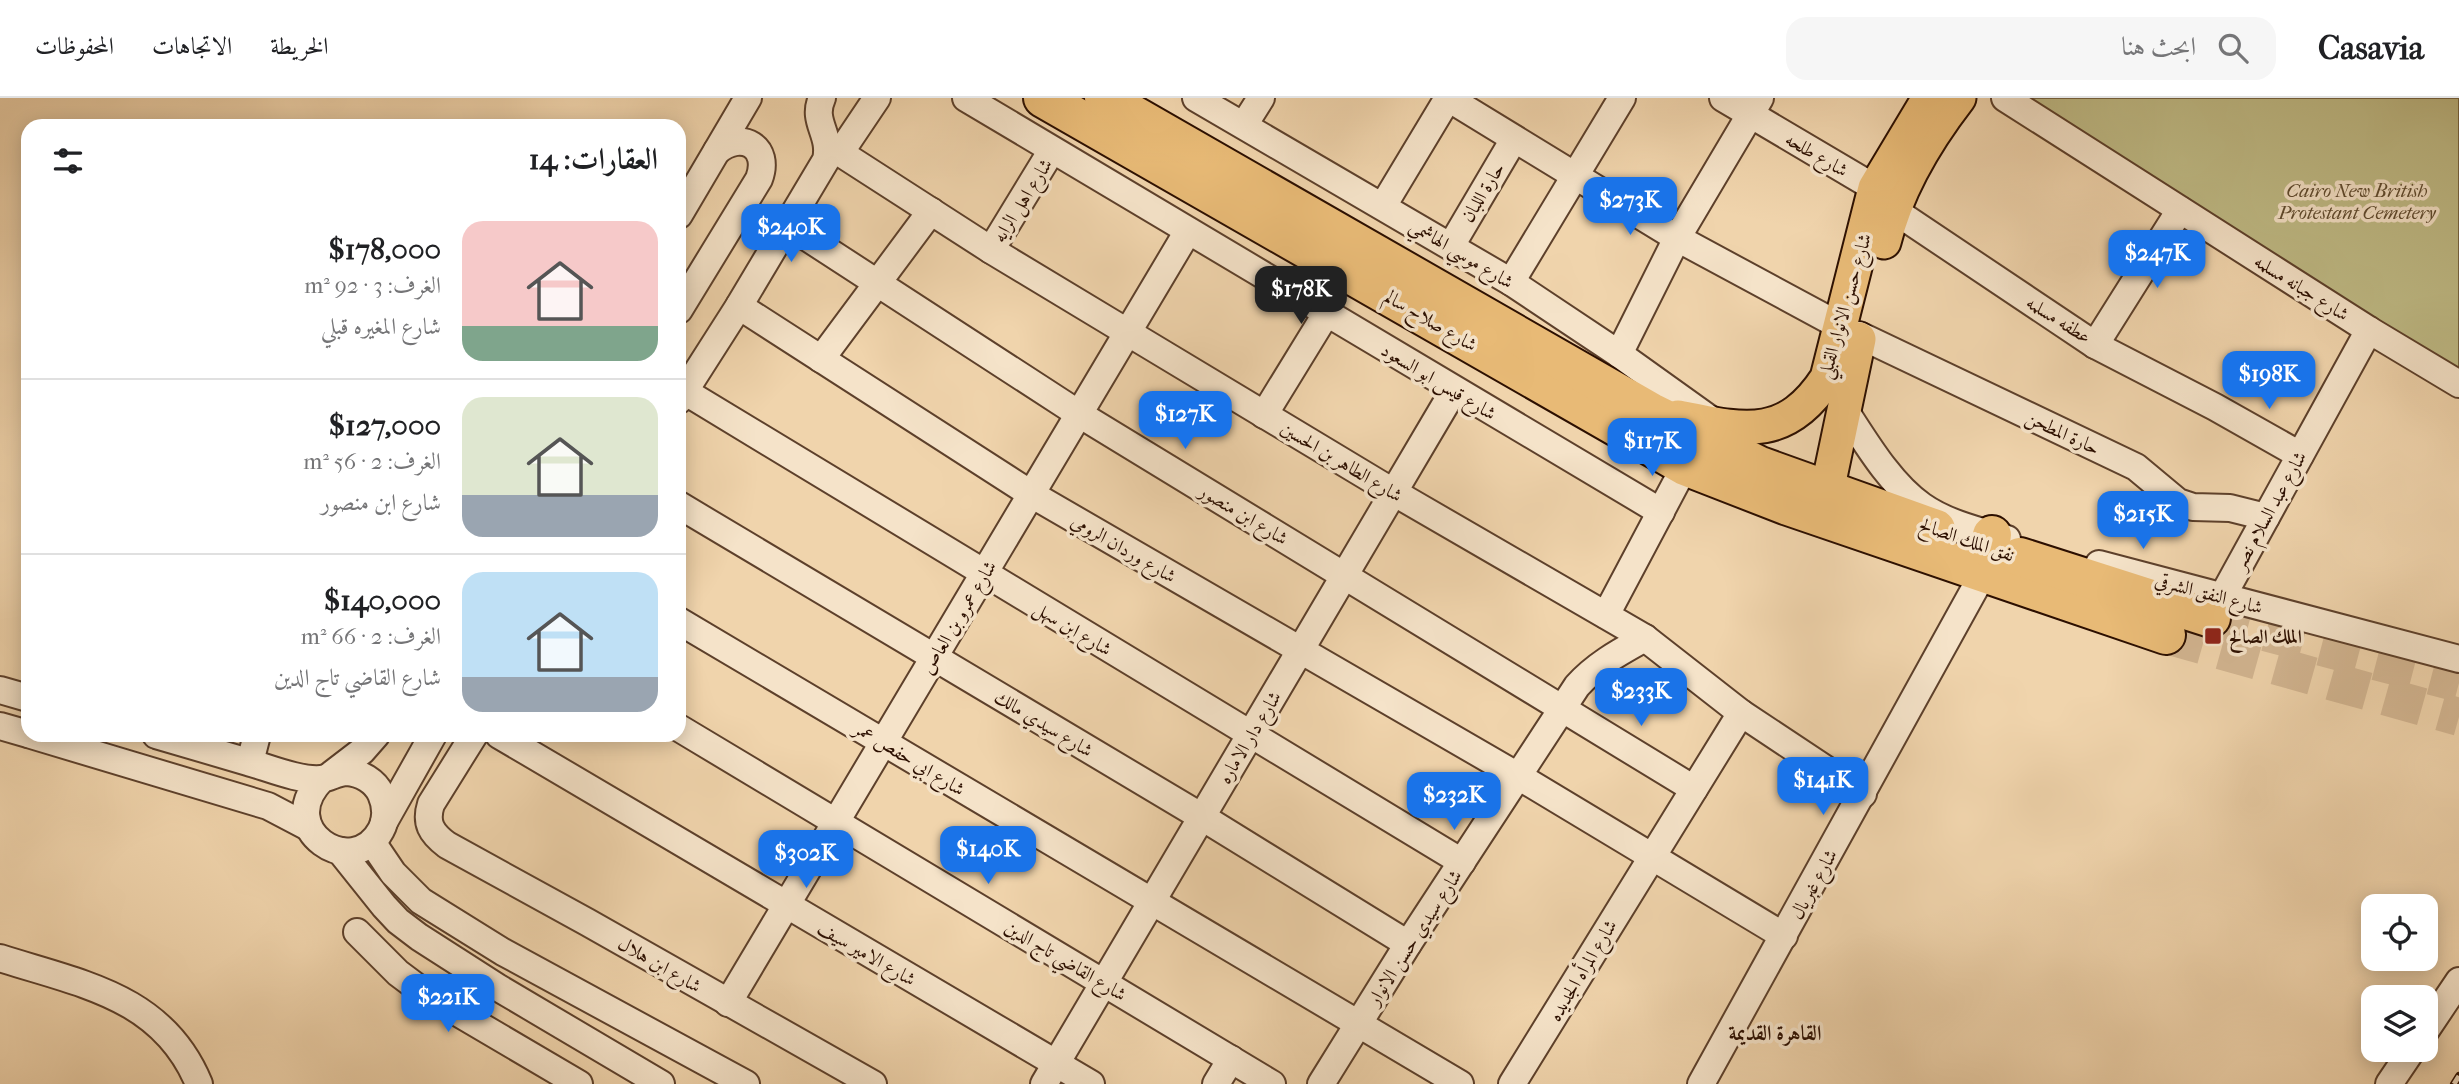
<!DOCTYPE html>
<html lang="ar">
<head>
<meta charset="utf-8">
<style>
  :root { --surface:#fff; --page:#f6f6f6; --text:#202124; --muted:#757577; --line:#e0e0e0; --accent:#1a73e8 }
  body { margin:0; font-family:"IM FELL French Canon",Amiri,serif; background:var(--page); color:var(--text); direction:rtl; height:100vh; display:flex; flex-direction:column; font-size:26px; white-space:nowrap }
  * { box-sizing:border-box; margin:0 }
  p { font-size:23px; color:var(--muted) }
  .icon { flex:none; width:38px; height:38px; fill:none; stroke:currentColor; stroke-width:2; stroke-linecap:round; stroke-linejoin:round }
  .map { position:relative; flex:1; overflow:hidden; direction:ltr }
  .details { position:absolute; left:21px; top:21px; width:665px; height:623px; display:flex; flex-direction:column; background:var(--surface); border-radius:21px; box-shadow:0 4px 18px #0003; direction:rtl }
  .details>* { flex:none }
  .fabs { position:absolute; left:2361px; top:796px; display:grid; gap:14px }
  .fabs a { display:grid; place-items:center; width:77px; height:77px; border-radius:14px; background:var(--surface); box-shadow:0 4px 18px #0003; font-size:35px }
  .price { position:absolute; translate:-50% -60px; padding:0 16px; border-radius:14px; background:var(--accent); color:#fff; font-size:23px; line-height:46px; filter:drop-shadow(0 2px 4px #0008) }
  .price::after { content:''; position:absolute; left:50%; top:42px; width:21px; height:16px; margin-left:-10px; background:inherit; clip-path:polygon(0 0,100% 0,50% 100%) }
  .price.active { background:#222; color:#fff }
  ul { padding:0; list-style:none }
  li { display:flex; align-items:center; gap:21px; height:175px; padding:0 28px }
  li+li { border-top:2px solid var(--line) }
  li span { display:grid; place-items:center; flex:none; width:196px; height:140px; border-radius:21px; color:#555 }
  li>.icon { margin-inline-start:auto }
  span .icon { width:84px; height:84px; fill:#fffc; stroke-width:1 }
  li b { font-size:30px }
  h2 { display:flex; justify-content:space-between; align-items:center; height:84px; padding:0 28px; font-size:30px }
  header { display:flex; align-items:center; gap:42px; box-sizing:border-box; height:98px; padding:0 35px; background:var(--surface); border-bottom:2px solid var(--line) }
  header strong { font-size:33px }
  nav { display:flex; gap:38px; margin-inline-start:auto; font-size:24px }
  .search { width:490px; height:63px; background:var(--page); display:flex; align-items:center; gap:18px; box-sizing:border-box; padding:0 24px; border-radius:21px; color:var(--muted); font-size:26px }
  .map>svg:first-child { display:block }
  .green { fill:#bfbb86; stroke:#766543; stroke-width:2 }
  .lines { fill:none; stroke-linecap:round; stroke-linejoin:round }
  .highway-tunnel { stroke:#d3b692; stroke-width:38; stroke-dasharray:38 19; stroke-linecap:butt }
  .minor-casing { stroke:#5d402b; stroke-width:30 }
  .major-casing { stroke:#2c0f00; stroke-width:37 }
  .highway-casing { stroke:#2c0f00; stroke-width:42 }
  .minor { stroke:#f5e3c9; stroke-width:26 }
  .major { stroke:#e8ba76; stroke-width:33 }
  .highway { stroke:#e8ba76; stroke-width:38 }
  .rail-casing { stroke:#2c0f00; stroke-width:8 }
  .rail { stroke:#f5e3c9; stroke-width:5; stroke-dasharray:16; stroke-linecap:butt }
  .poi-dot { fill:#8f2418; stroke:#f5e3c9; stroke-width:2.5 }
  .labels { text-anchor:middle; stroke-width:7; stroke-linejoin:round; paint-order:stroke }
  .street-label { font-size:19px; fill:#2c0f00; stroke:#f5e3c9 }
  .park-label { font-size:19px; font-style:italic; fill:#5f4b2f; stroke:#f5e3c9 }
  .poi-label { font-size:19px; font-weight:bold; fill:#2c0f00; stroke:#f5e3c9; text-anchor:start }
  .neighbourhood-label { font-size:21px; font-weight:bold; fill:#2c0f00; stroke:#f5e3c9 }
</style>
</head>
<body>
<header>
<strong>Casavia</strong>
<div class="search"><svg class="icon" aria-label="search" viewBox="0 0 24 24"><circle cx="10" cy="10" r="6"/><path d="M15 15l6 6"/></svg>ابحث هنا</div>
<nav><a>الخريطة</a><a>الاتجاهات</a><a>المحفوظات</a></nav>
</header>
<div class="map">
<svg width="2459" height="986" viewBox="0 0 2459 986">
  <rect width="100%" height="100%" fill="#f0d4ac"/>
  <filter id="stains"><feTurbulence type="fractalNoise" baseFrequency=".00286" numOctaves="4"/><feColorMatrix values="0 0 0 0 .2 0 0 0 0 .09 0 0 0 0 .02 0 0 0 .5 -.17"/></filter>
  <radialGradient id="worn" r=".72"><stop offset=".6" stop-color="#630" stop-opacity="0"/><stop offset="1" stop-color="#630" stop-opacity=".3"/></radialGradient>
  <!-- green -->
  <path class="green" d="M 2005,0 L 2459,0 L 2459,286 Z"/>
  <g class="lines">
    <!-- highway-tunnel -->
    <g class="highway-tunnel">
      <path d="M 2211,520 L 2459,585"/>
      <path d="M 2166,537 L 2459,619"/>
    </g>
    <!-- minor casing -->
    <g class="minor-casing">
      <g id="minor">
        <path d="M 966,0 L 1661,414"/>
        <path d="M 1196,0 L 1511,184 L 1619,256 L 1714,324"/>
        <path d="M 1448,0 L 1677,140 L 1842,229"/>
        <path d="M 1723,0 L 1875,90"/>
        <path d="M 2005,0 L 2369,232 L 2459,286"/>
        <path d="M 1244,27 L 1261,0"/>
        <path d="M 828,47 L 991,152 L 1127,234 L 1393,394 L 1645,540 L 1741,615 L 1863,696"/>
        <path d="M 840,55 L 877,0"/>
        <path d="M 1383,108 L 1448,0"/>
        <path d="M 1892,111 L 2095,247 L 2215,309 L 2300,357"/>
        <path d="M 679,117 L 748,0"/>
        <path d="M 788,127 L 1079,316 L 1694,691"/>
        <path d="M 1451,148 L 1514,41"/>
        <path d="M 991,152 L 1052,52"/>
        <path d="M 1511,184 L 1622,0"/>
        <path d="M 739,208 L 1031,396 L 1518,678 L 1784,838"/>
        <path d="M 679,212 L 759,81 C 771,49 742,32 717,53"/>
        <path d="M 1859,237 L 2136,369 L 2178,404 L 2193,409 L 2230,410 L 2266,419"/>
        <path d="M 2095,247 L 2180,112"/>
        <path d="M 1619,256 L 1677,140 L 1760,0"/>
        <path d="M 821,261 L 931,113"/>
        <path d="M 684,293 L 1462,764"/>
        <path d="M 679,302 L 739,208 L 826,62 C 832,36 811,24 822,0"/>
        <path d="M 1844,311 C 1865,343 1890,386 1922,408 C 1946,425 1979,433 2007,441"/>
        <path d="M 1264,317 L 1326,216"/>
        <path d="M 679,407 L 1202,719 L 1408,846"/>
        <path d="M 2099,466 L 2459,561"/>
        <path d="M 2215,512 L 2369,232"/>
        <path d="M 1606,517 L 1685,368"/>
        <path d="M 679,523 L 1460,986"/>
        <path d="M 0,592 L 28,600"/>
        <path d="M 0,628 L 28,636"/>
        <path d="M 679,630 L 1272,986"/>
        <path d="M 31,637 L 268,708 L 308,729"/>
        <path d="M 156,637 C 187,646 218,655 248,664 C 269,670 300,683 321,681 C 330,680 337,674 347,674 C 361,675 375,683 381,696 C 386,707 387,721 381,732 C 353,784 272,731 322,681"/>
        <path d="M 474,637 L 431,706 C 425,725 431,735 447,747 L 587,824 L 873,986"/>
        <path d="M 499,637 L 1091,986"/>
        <path d="M 250,664 L 257,637"/>
        <path d="M 332,676 L 362,653 L 376,637"/>
        <path d="M 384,724 L 433,637"/>
        <path d="M 372,744 L 393,775 L 421,803 L 503,854 L 746,986"/>
        <path d="M 340,753 L 384,808 L 398,823 L 419,839 L 497,889 L 661,986"/>
        <path d="M 357,834 L 398,875 L 426,896 L 579,986"/>
        <path d="M 0,860 C 81,886 163,898 199,986"/>
        <path d="M 728,905 L 1188,133"/>
        <path d="M 2426,932 L 2459,883"/>
        <path d="M 1044,986 L 1454,292"/>
        <path d="M 1216,986 L 1231,961"/>
        <path d="M 1321,986 L 1408,846 L 1577,588 C 1597,566 1620,554 1645,540"/>
        <path d="M 1512,986 L 1741,615"/>
        <path d="M 1701,986 L 1984,474"/>
        <path d="M 2389,986 L 2412,952"/>
      </g>
    </g>
    <!-- major casing -->
    <g class="major-casing">
      <g id="major">
        <path d="M 1884,144 C 1897,91 1925,44 1959,0"/>
        <path d="M 1678,319 C 1743,332 1785,344 1827,280 L 1875,90 L 1929,0"/>
        <path d="M 1822,417 L 1859,241"/>
      </g>
    </g>
    <!-- highway casing -->
    <g class="highway-casing">
      <g id="highway">
        <path d="M 1043,0 L 1685,368 L 1788,408 L 2166,537"/>
        <path d="M 1104,0 L 1651,314 L 1760,368 L 1936,431"/>
        <path d="M 1989,450 L 1992,437"/>
        <path d="M 2020,459 L 2211,520"/>
      </g>
    </g>
    <!-- minor -->
    <use href="#minor" class="minor"/>
    <!-- major -->
    <use href="#major" class="major"/>
    <!-- highway -->
    <use href="#highway" class="highway"/>
    <!-- rail casing -->
    <g class="rail-casing">
      <path id="rail" d="M 2454,986 L 2459,978"/>
    </g>
    <!-- rail -->
    <use href="#rail" class="rail"/>
  </g>
  <!-- markers -->
  <rect class="poi-dot" x="2204" y="529" width="18" height="18" rx="3.5"/>
  <g class="labels">
    <!-- street labels -->
    <g class="street-label">
      <text transform="translate(1817 56) rotate(30)" y="7">شارع طلحه</text>
      <text transform="translate(1482 94) rotate(-59)" y="7">حارة اللبان</text>
      <text transform="translate(1022 102) rotate(-58)" y="7">شارع اهل الرايه</text>
      <text transform="translate(1462 155) rotate(31)" y="7">شارع موسي الهاشمي</text>
      <text transform="translate(2302 189) rotate(32)" y="7">شارع جبانه مسلمه</text>
      <text transform="translate(1844 208) rotate(-74)" y="7">شارع حسن الانوار القبلي</text>
      <text transform="translate(2059 221) rotate(32)" y="7">عطفه مسلمه</text>
      <text transform="translate(1431 222) rotate(30)" y="7">شارع صلاح سالم</text>
      <text transform="translate(1439 283) rotate(31)" y="7">شارع قيس ابو السعود</text>
      <text transform="translate(2063 334) rotate(25)" y="7">حارة المطحن</text>
      <text transform="translate(1342 363) rotate(31)" y="7">شارع الطاهر بن الحسين</text>
      <text transform="translate(2269 412) rotate(-61)" y="7">شارع عبد السلام نصر</text>
      <text transform="translate(1244 416) rotate(31)" y="7">شارع ابن منصور</text>
      <text transform="translate(1967 441) rotate(19)" y="7">نفق الملك الصالح</text>
      <text transform="translate(1124 450) rotate(30)" y="7">شارع وردان الرومي</text>
      <text transform="translate(2209 495) rotate(15)" y="7">شارع النفق الشرقي</text>
      <text transform="translate(958 519) rotate(-59)" y="7">شارع عمرو بن العاص</text>
      <text transform="translate(1073 530) rotate(31)" y="7">شارع ابن سهل</text>
      <text transform="translate(1044 625) rotate(31)" y="7">شارع سيدي مالك</text>
      <text transform="translate(1249 639) rotate(-59)" y="7">شارع دار الاماره</text>
      <text transform="translate(910 660) rotate(31)" y="7">شارع ابي حفص عمر</text>
      <text transform="translate(1813 786) rotate(-61)" y="7">شارع غبريال</text>
      <text transform="translate(1414 839) rotate(-57)" y="7">شارع سيدي حسن الانوار</text>
      <text transform="translate(867 855) rotate(30)" y="7">شارع الامير سيف</text>
      <text transform="translate(1066 862) rotate(31)" y="7">شارع القاضي تاج الدين</text>
      <text transform="translate(660 866) rotate(30)" y="7">شارع ابن هلال</text>
      <text transform="translate(1582 872) rotate(-59)" y="7">شارع المرأه الجديده</text>
    </g>
    <!-- park labels -->
    <g class="park-label">
      <text x="2357" y="99">Cairo New British<tspan x="2357" dy="22">Protestant Cemetery</tspan></text>
    </g>
    <!-- poi labels -->
    <g class="poi-label">
      <text x="2229" y="545">الملك الصالح</text>
    </g>
    <!-- neighbourhood labels -->
    <g class="neighbourhood-label">
      <text x="1775" y="942">القاهرة القديمة</text>
    </g>
  </g>
  <rect width="100%" height="100%" filter="url(#stains)"/>
  <rect width="100%" height="100%" fill="url(#worn)"/>
</svg>
<div class="fabs">
<a><svg class="icon" aria-label="locate" viewBox="0 0 24 24"><circle cx="12" cy="12" r="6"/><path d="M12 2v4M12 18v4M2 12h4M18 12h4"/></svg></a>
<a><svg class="icon" aria-label="layers" viewBox="0 0 24 24"><path d="M12 4l9 5-9 5-9-5zM3 14l9 5 9-5"/></svg></a>
</div>
<b class="price" style="left:1630px;top:139px">$273K</b>
<b class="price" style="left:791px;top:166px">$240K</b>
<b class="price" style="left:2157px;top:192px">$247K</b>
<b class="price active" style="left:1301px;top:228px">$178K</b>
<b class="price" style="left:2269px;top:313px">$198K</b>
<b class="price" style="left:1185px;top:353px">$127K</b>
<b class="price" style="left:1652px;top:380px">$117K</b>
<b class="price" style="left:2143px;top:453px">$215K</b>
<b class="price" style="left:1641px;top:630px">$233K</b>
<b class="price" style="left:1823px;top:719px">$141K</b>
<b class="price" style="left:1454px;top:734px">$232K</b>
<b class="price" style="left:988px;top:788px">$140K</b>
<b class="price" style="left:806px;top:792px">$302K</b>
<b class="price" style="left:448px;top:936px">$221K</b>
<section class="details">
<h2>العقارات: 14<svg class="icon" aria-label="filters" viewBox="0 0 24 24"><path d="M4 7h16M4 17h16"/><circle cx="9" cy="7" r="2"/><circle cx="15" cy="17" r="2"/></svg></h2>
<ul>
<li><span style="background:linear-gradient(#f6c9c9 75%,#7fa58c 0)"><svg class="icon" aria-label="home" viewBox="0 0 24 24"><path d="M3 11l9-7 9 7M6 9v11h12V9"/></svg></span><div><b>$178,000</b><p>الغرف: 3 · 92 m²</p><p>شارع المغيره قبلي</p></div></li>
<li><span style="background:linear-gradient(#dfe7d0 70%,#9aa5b1 0)"><svg class="icon" aria-label="home" viewBox="0 0 24 24"><path d="M3 11l9-7 9 7M6 9v11h12V9"/></svg></span><div><b>$127,000</b><p>الغرف: 2 · 56 m²</p><p>شارع ابن منصور</p></div></li>
<li><span style="background:linear-gradient(#bfe0f5 75%,#9aa5b1 0)"><svg class="icon" aria-label="home" viewBox="0 0 24 24"><path d="M3 11l9-7 9 7M6 9v11h12V9"/></svg></span><div><b>$140,000</b><p>الغرف: 2 · 66 m²</p><p>شارع القاضي تاج الدين</p></div></li>
</ul>
</section>
</div>
</body>
</html>
